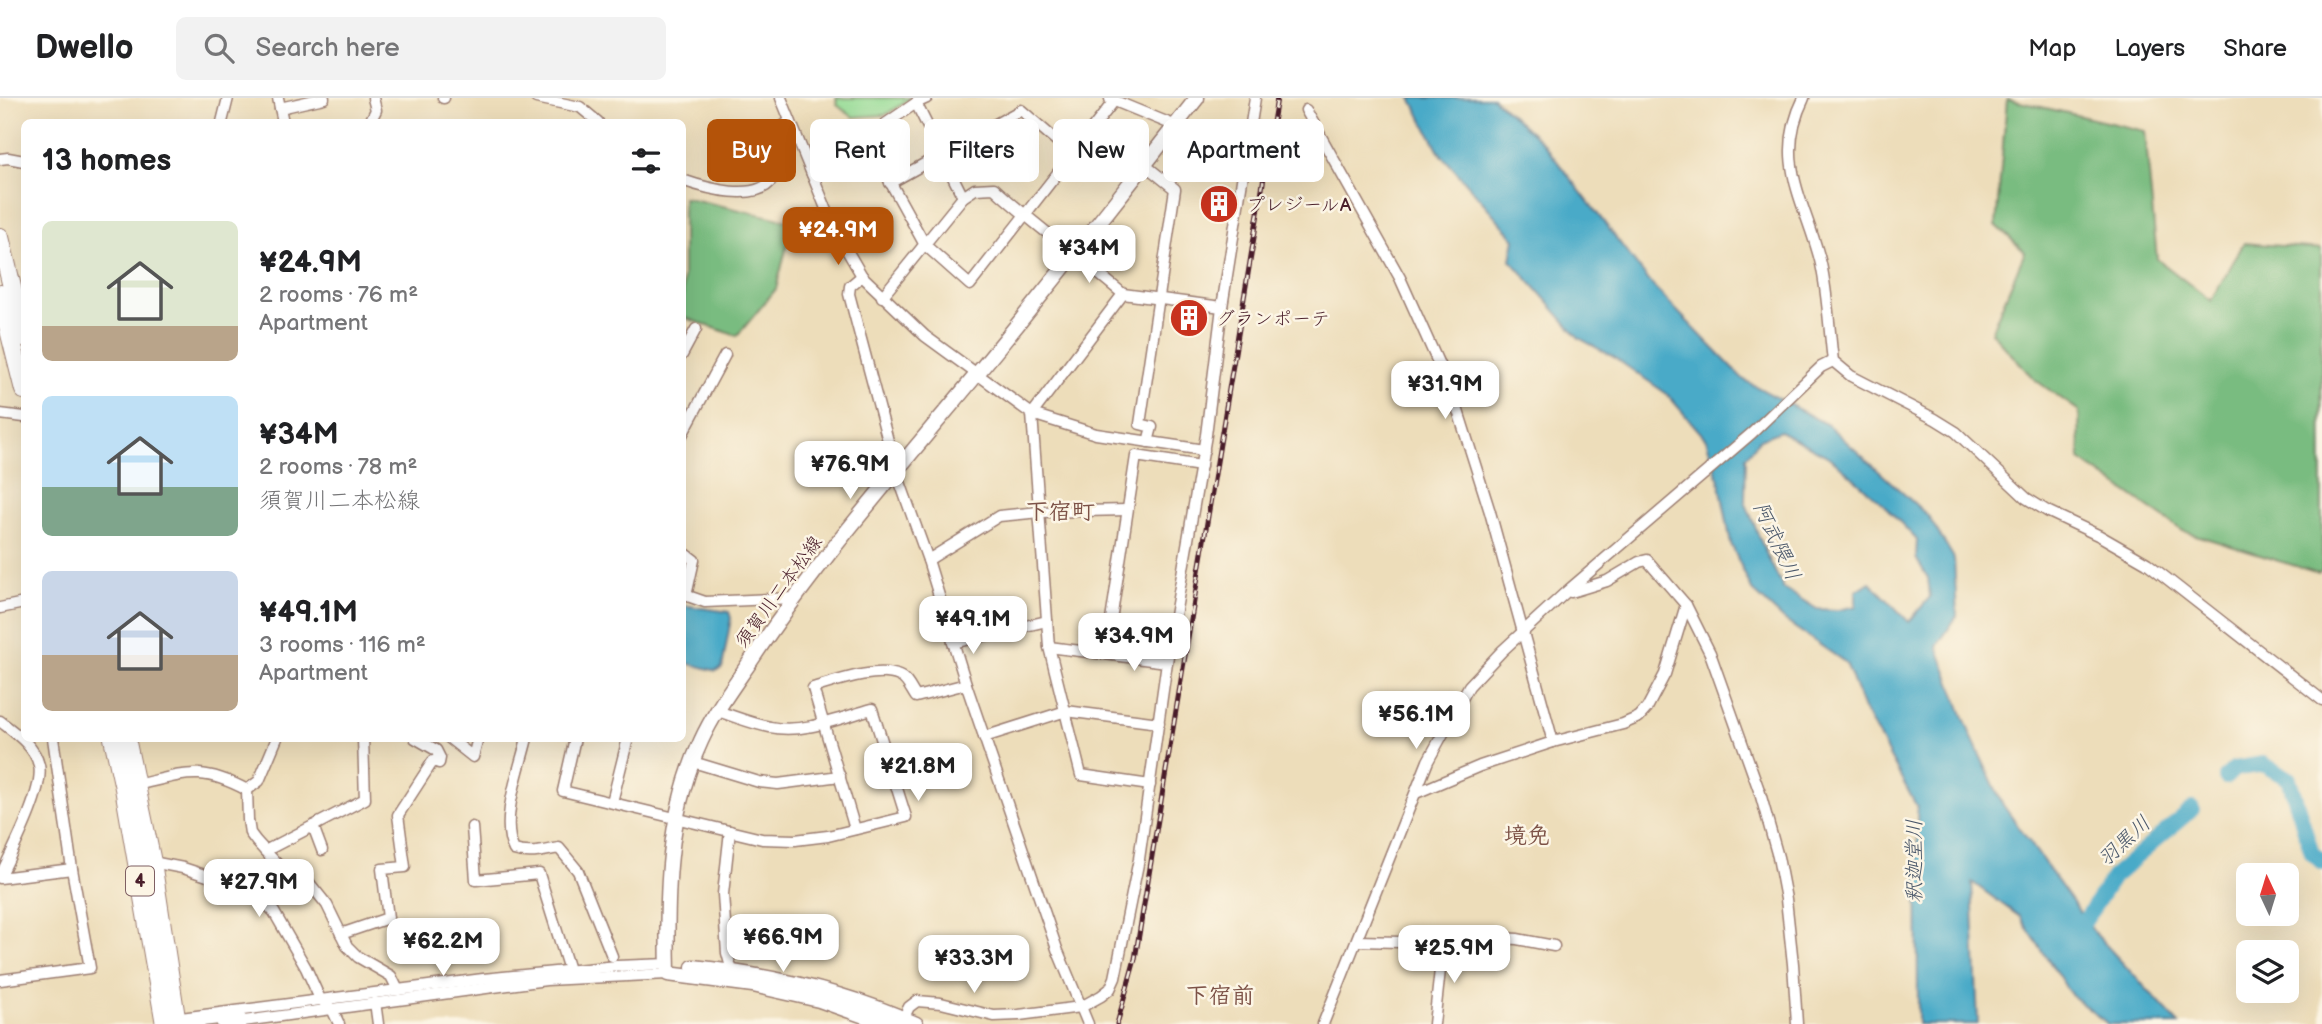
<!DOCTYPE html>
<html lang="en">
<head>
<meta charset="utf-8">
<style>
  :root { --surface:#fff; --page:#f2f2f2; --text:#202124; --muted:#757577; --line:#e0e0e0; --accent:#b45309 }
  body { margin:0; font-family:"Balsamiq Sans","Klee One",sans-serif; background:var(--page); color:var(--text); height:100vh; display:flex; flex-direction:column; font-size:26px; white-space:nowrap }
  * { box-sizing:border-box; margin:0 }
  p { font-size:23px; color:var(--muted) }
  .icon { flex:none; width:38px; height:38px; fill:none; stroke:currentColor; stroke-width:2; stroke-linecap:round; stroke-linejoin:round }
  .map { position:relative; flex:1; overflow:hidden }
  .sheet { position:absolute; left:21px; top:21px; width:665px; height:623px; display:flex; flex-direction:column; background:var(--surface); border-radius:10px; box-shadow:0 7px 28px #0002 }
  .sheet>* { flex:none }
  .top-card { position:absolute; left:707px; top:21px; width:665px; height:63px; display:flex; gap:14px }
  .needle { width:46px; rotate:356deg }
  .buttons { position:absolute; left:2236px; top:765px; display:grid; gap:14px }
  .buttons a { display:grid; place-items:center; width:63px; height:63px; border-radius:10px; background:var(--surface); box-shadow:0 7px 28px #0002; font-size:35px }
  .price { position:absolute; translate:-50% -60px; padding:0 16px; border-radius:14px; background:#fff; color:#222; font-size:23px; line-height:46px; filter:drop-shadow(0 2px 4px #0008) }
  .price::after { content:''; position:absolute; left:50%; top:42px; width:21px; height:16px; margin-left:-10px; background:inherit; clip-path:polygon(0 0,100% 0,50% 100%) }
  .price.selected { background:var(--accent); color:#fff }
  ul { padding:0; list-style:none }
  li { display:flex; align-items:center; gap:21px; height:175px; padding:0 21px }
  li span { display:grid; place-items:center; flex:none; width:196px; height:140px; border-radius:10px; color:#555 }
  li>.icon { margin-inline-start:auto }
  span .icon { width:84px; height:84px; fill:#fffc; stroke-width:1 }
  li b { font-size:30px }
  h2 { display:flex; justify-content:space-between; align-items:center; height:84px; padding:0 21px; font-size:30px }
  .tag { padding:0 24px; border-radius:10px; background:var(--surface); box-shadow:0 7px 28px #0002; font-size:24px; line-height:63px }
  .tag.selected { background:var(--accent); color:#fff }
  header { display:flex; align-items:center; gap:42px; box-sizing:border-box; height:98px; padding:0 35px; background:var(--surface); border-bottom:2px solid var(--line) }
  header strong { font-size:33px }
  nav { display:flex; gap:38px; margin-inline-start:auto; font-size:24px }
  .search { width:490px; height:63px; background:var(--page); display:flex; align-items:center; gap:18px; box-sizing:border-box; padding:0 24px; border-radius:10px; color:var(--muted); font-size:26px }
  .map>svg:first-child { display:block }
  .green { fill:#97dd97; stroke:#707e61; stroke-width:2 }
  .forest { fill:#79bc80; stroke:#626e56; stroke-width:2 }
  .water { fill:#49aac8; stroke:#4a647a; stroke-width:2; fill-rule:evenodd }
  .lines { fill:none; stroke-linecap:round; stroke-linejoin:round }
  .river { stroke:#49aac8; stroke-width:16 }
  .minor-casing { stroke:#9c7e72; stroke-width:13 }
  .major-casing { stroke:#9c7e72; stroke-width:17 }
  .highway-casing { stroke:#9c7e72; stroke-width:20 }
  .minor { stroke:#fff; stroke-width:10 }
  .major { stroke:#fff; stroke-width:14 }
  .highway { stroke:#fff; stroke-width:18 }
  .rail-casing { stroke:#4a1f2b; stroke-width:5 }
  .rail { stroke:#fcf5e5; stroke-width:2.5; stroke-dasharray:8; stroke-linecap:butt }
  .labels { text-anchor:middle; stroke-width:5; stroke-linejoin:round; paint-order:stroke }
  .shield { fill:#fcf5e5; stroke:#7f5f63; stroke-width:2 }
  .shield-label { font-size:18px; font-weight:bold; fill:#4a1f2b }
  .poi-label { font-size:19px; fill:#4a1f2b; stroke:#fcf5e5; text-anchor:start }
  .street-label { font-size:19px; fill:#4a1f2b; stroke:#fcf5e5 }
  .water-label { font-size:21px; font-style:italic; fill:#4a576a; stroke:#fcf5e5 }
  .quarter-label { font-size:23px; font-weight:bold; fill:#7d5247; stroke:#fcf5e5 }
</style>
</head>
<body>
<header>
<strong>Dwello</strong>
<div class="search"><svg class="icon" aria-label="search" viewBox="0 0 24 24"><circle cx="10" cy="10" r="6"/><path d="M15 15l6 6"/></svg>Search here</div>
<nav><a>Map</a><a>Layers</a><a>Share</a></nav>
</header>
<div class="map">
<svg width="2322" height="926" viewBox="0 0 2322 926">
  <rect width="100%" height="100%" fill="#fcf5e5"/>
  <filter id="ink" filterUnits="userSpaceOnUse"><feTurbulence type="fractalNoise" baseFrequency=".0143" numOctaves="2"/><feDisplacementMap in="SourceGraphic" scale="14" xChannelSelector="R" yChannelSelector="G"/><feConvolveMatrix kernelMatrix="1 2 1 2 8 2 1 2 1" color-interpolation-filters="sRGB"/></filter>
  <filter id="wash" filterUnits="userSpaceOnUse"><feTurbulence type="fractalNoise" baseFrequency=".00686" numOctaves="4" result="noise"/><feDisplacementMap in="SourceGraphic" scale="28" xChannelSelector="R" yChannelSelector="G"/><feGaussianBlur stdDeviation="1.57" result="paint"/><feColorMatrix in="noise" values="0 0 0 0 0 0 0 0 0 0 0 0 0 0 0 0 0 1.4 0 .05"/><feComposite in="paint" operator="in"/></filter>
  <g filter="url(#wash)">
    <rect width="100%" height="100%" fill="#edddba"/>
    <!-- green -->
    <path class="green" d="M 836,0 L 912,0 L 885,17 L 853,19 L 837,7 Z"/>
    <!-- forest -->
    <g class="forest">
      <path d="M 2007,1 L 2145,33 L 2157,161 L 2211,203 L 2244,145 L 2321,151 L 2322,473 L 2318,475 L 2183,433 L 2080,362 L 2079,313 L 2034,281 L 1991,234 L 2025,154 L 1996,127 Z"/>
      <path d="M 683,99 L 793,124 L 776,191 L 737,238 L 683,219 Z"/>
    </g>
    <!-- water -->
    <g class="water">
      <path d="M 1411,0 L 1493,0 L 1543,45 L 1653,188 L 1744,282 L 1828,327 L 1928,418 L 1954,460 L 1957,518 L 1937,548 L 1971,638 L 2003,707 L 2094,834 L 2179,926 L 2108,926 L 2072,898 L 2020,819 L 1972,784 L 1978,926 L 1918,926 L 1917,709 L 1864,611 L 1846,565 L 1784,522 L 1752,492 L 1731,446 L 1720,386 L 1706,341 L 1667,296 L 1612,258 L 1579,240 L 1511,162 L 1515,141 L 1440,55 ZM 1780,333 L 1831,360 L 1884,407 L 1917,442 L 1916,460 L 1928,480 L 1930,499 L 1909,524 L 1870,484 L 1856,493 L 1856,508 L 1839,512 L 1817,511 L 1783,490 L 1764,451 L 1745,403 L 1746,359 L 1760,341 Z"/>
      <path d="M 682,507 L 729,514 L 731,520 L 722,570 L 716,573 L 683,564 Z"/>
    </g>
    <g class="lines">
      <!-- river -->
      <g class="river">
        <path d="M 2226,679 L 2234,671 L 2263,666 L 2289,681 L 2312,755 L 2322,764"/>
        <path d="M 2074,840 L 2113,779 L 2192,711"/>
      </g>
    </g>
  </g>
  <g filter="url(#ink)">
    <g class="lines">
      <!-- minor casing -->
      <g class="minor-casing">
        <g id="minor">
          <path d="M 278,0 L 280,10 L 324,0"/>
          <path d="M 443,0 L 444,0"/>
          <path d="M 536,0 L 580,9 L 598,24"/>
          <path d="M 781,0 L 834,130 L 862,178 L 925,238 L 1032,316 L 1096,336 L 1204,352"/>
          <path d="M 1804,0 C 1772,64 1807,106 1821,166 C 1828,198 1829,231 1833,263 L 1851,278 L 1935,321 L 1956,334 L 2026,400 L 2047,413 L 2100,438 L 2147,465 L 2322,602"/>
          <path d="M 1110,1 L 1176,28"/>
          <path d="M 916,5 L 963,99"/>
          <path d="M 280,10 L 283,24"/>
          <path d="M 1306,12 L 1400,180 L 1454,300 L 1490,414 L 1553,644"/>
          <path d="M 222,24 L 228,0"/>
          <path d="M 370,24 L 376,12 L 373,0"/>
          <path d="M 866,40 L 925,147 L 970,187 L 1114,3"/>
          <path d="M 0,61 L 8,60 L 24,63"/>
          <path d="M 1145,67 L 1175,91 L 1140,326 L 1152,329 L 1148,344"/>
          <path d="M 812,76 L 916,5 L 927,0"/>
          <path d="M 682,82 C 705,90 759,106 774,79 C 783,66 779,46 779,31 L 790,23"/>
          <path d="M 890,85 L 1021,12 L 1073,57"/>
          <path d="M 862,178 L 850,188 L 849,196 L 896,373 L 928,462 L 966,586 L 1057,851 L 1088,926"/>
          <path d="M 882,199 L 963,99 L 975,91 L 994,90 C 1035,128 1081,160 1123,196"/>
          <path d="M 682,257 L 696,231"/>
          <path d="M 0,316 L 24,319"/>
          <path d="M 682,337 L 725,257"/>
          <path d="M 928,462 L 999,418 L 1040,414 L 1127,412"/>
          <path d="M 1571,494 L 1607,483 L 1639,464 L 1647,462 L 1686,507 L 1710,555 L 1760,695 L 1778,759 L 1786,801 L 1793,866 L 1797,926"/>
          <path d="M 682,496 L 705,504 L 794,500"/>
          <path d="M 686,498 L 694,462 L 686,456"/>
          <path d="M 0,510 L 24,505"/>
          <path d="M 953,545 L 1047,523"/>
          <path d="M 1049,549 L 1167,564"/>
          <path d="M 1106,555 L 1136,358 L 1201,368"/>
          <path d="M 0,623 C 15,635 34,647 39,667 C 45,691 11,755 0,779"/>
          <path d="M 984,639 L 1066,613 L 1159,625"/>
          <path d="M 277,640 L 259,683 L 247,692 L 248,722 L 250,735 L 256,743 L 278,767 L 286,772 L 303,777 L 327,807 L 347,848 L 358,859 L 391,878 L 398,892"/>
          <path d="M 449,640 L 473,659 L 478,640"/>
          <path d="M 527,640 C 520,671 499,723 514,752 C 529,757 544,753 559,750 L 578,773 L 612,858"/>
          <path d="M 575,640 L 563,693 L 762,741 L 795,742 L 828,738 L 906,719 L 872,611 C 840,620 803,636 770,629 C 752,626 734,618 717,613"/>
          <path d="M 693,664 L 759,684 L 778,686 L 840,678"/>
          <path d="M 136,687 C 186,676 200,667 247,692"/>
          <path d="M 1150,687 L 1081,677 L 1049,549 L 1032,316 L 1123,196 L 1222,209"/>
          <path d="M 1416,695 L 1480,668 L 1553,644 L 1623,626 L 1639,619 L 1647,610 L 1665,576 L 1686,507"/>
          <path d="M 612,704 L 628,640"/>
          <path d="M 313,728 L 322,752"/>
          <path d="M 472,729 L 476,782 L 539,776 L 569,872"/>
          <path d="M 855,731 L 813,590 C 834,584 878,568 899,578 C 907,581 911,592 916,599 L 966,586"/>
          <path d="M 730,733 L 723,796 L 727,855 L 732,873"/>
          <path d="M 265,753 L 365,701 L 363,640"/>
          <path d="M 152,764 L 183,770 L 232,786 L 262,801 L 274,814 L 306,870 L 320,901 L 332,911 L 339,926"/>
          <path d="M 0,780 L 72,771"/>
          <path d="M 341,836 L 388,820 L 382,771 L 405,769 L 398,717 L 433,663 L 439,665 L 440,660 L 436,652 L 415,640"/>
          <path d="M 1357,843 L 1443,845 L 1482,839 L 1517,841 L 1554,848"/>
          <path d="M 0,882 L 90,870 L 72,771 L 53,640"/>
          <path d="M 375,904 L 378,926"/>
          <path d="M 173,921 L 483,881 L 617,868 L 668,866"/>
          <path d="M 185,925 L 228,920"/>
          <path d="M 901,925 L 909,909 L 917,903 L 941,905 L 994,918 L 1019,917 L 1081,909 L 1101,898 L 1110,891 L 1115,880 L 1139,761 L 1167,564 L 1206,337 L 1222,209 L 1255,0"/>
          <path d="M 222,926 L 546,882 L 668,876"/>
          <path d="M 1323,926 L 1428,663 L 1469,588 L 1502,553 L 1565,495 L 1752,335 L 1821,269 L 1833,263"/>
          <path d="M 1434,926 L 1443,845"/>
        </g>
      </g>
      <!-- major casing -->
      <g class="major-casing">
        <g id="major">
          <path d="M 693,869 C 770,877 845,894 916,926"/>
          <path d="M 887,926 L 819,902 L 753,887 L 668,876 C 666,796 667,716 701,643 C 715,612 736,585 754,558 C 809,476 873,401 936,325 C 1026,219 1111,109 1197,0"/>
        </g>
      </g>
      <!-- highway casing -->
      <g class="highway-casing">
        <g id="highway">
          <path d="M 0,139 L 24,239"/>
          <path d="M 0,196 L 24,292"/>
          <path d="M 113,640 L 124,690 L 165,926"/>
          <path d="M 126,640 L 152,764 L 177,926"/>
          <path d="M 234,926 L 238,923"/>
        </g>
      </g>
      <!-- minor -->
      <use href="#minor" class="minor"/>
      <!-- major -->
      <use href="#major" class="major"/>
      <!-- highway -->
      <use href="#highway" class="highway"/>
      <!-- rail casing -->
      <g class="rail-casing">
        <path id="rail" d="M 1117,926 L 1135,861 L 1277,0"/>
      </g>
      <!-- rail -->
      <use href="#rail" class="rail"/>
    </g>
  </g>
  <!-- icons -->
  <defs>
    <g id="building-disc" transform="scale(2.0125)"><circle r="9.5" fill="#c8321e" stroke="#fcf5e5"/><path d="M-4-6H4V6H1V3H-1V6H-4ZM-2.5-4.3h1.7v1.8h-1.7ZM.8-4.3h1.7v1.8H.8ZM-2.5-1h1.7V.8h-1.7ZM.8-1h1.7V.8H.8Z" fill="#fff"/></g>
  </defs>
  <g fill-rule="evenodd">
    <use href="#building-disc" x="1219" y="106"/>
    <use href="#building-disc" x="1189" y="220"/>
  </g>
  <g class="labels">
    <!-- shield labels -->
    <rect class="shield" x="126" y="768.5" width="28" height="29" rx="5"/>
    <g class="shield-label">
      <text x="140" y="789">4</text>
    </g>
    <!-- poi labels -->
    <g class="poi-label">
      <text x="1246" y="113">プレジールA</text>
      <text x="1216" y="227">グランポーテ</text>
    </g>
    <!-- street labels -->
    <g class="street-label">
      <text transform="translate(778 493) rotate(-54)" y="7">須賀川二本松線</text>
    </g>
    <!-- water labels -->
    <g class="water-label">
      <text transform="translate(1777 443) rotate(65)" y="7">阿武隈川</text>
      <text transform="translate(2124 743) rotate(-43)" y="7">羽黒川</text>
      <text transform="translate(1914 763) rotate(-90)" y="7">釈迦堂川</text>
    </g>
    <!-- quarter labels -->
    <g class="quarter-label">
      <text x="1060" y="421">下宿町</text>
      <text x="1527" y="745">境免</text>
      <text x="1220" y="905">下宿前</text>
    </g>
  </g>
</svg>
<div class="buttons">
<a><svg class="needle" viewBox="-14 -14 28 28"><path d="M0-13l5 13h-10z" fill="#e53935"/><path d="M0 13l5-13h-10z" fill="#757577"/></svg></a>
<a><svg class="icon" aria-label="layers" viewBox="0 0 24 24"><path d="M12 4l9 5-9 5-9-5zM3 14l9 5 9-5"/></svg></a>
</div>
<b class="price selected" style="left:838px;top:169px">¥24.9M</b>
<b class="price" style="left:1089px;top:187px">¥34M</b>
<b class="price" style="left:1445px;top:323px">¥31.9M</b>
<b class="price" style="left:850px;top:403px">¥76.9M</b>
<b class="price" style="left:973px;top:558px">¥49.1M</b>
<b class="price" style="left:1134px;top:575px">¥34.9M</b>
<b class="price" style="left:1416px;top:653px">¥56.1M</b>
<b class="price" style="left:918px;top:705px">¥21.8M</b>
<b class="price" style="left:259px;top:821px">¥27.9M</b>
<b class="price" style="left:783px;top:876px">¥66.9M</b>
<b class="price" style="left:443px;top:880px">¥62.2M</b>
<b class="price" style="left:1454px;top:887px">¥25.9M</b>
<b class="price" style="left:974px;top:897px">¥33.3M</b>
<div class="top-card">
<a class="tag selected">Buy</a>
<a class="tag">Rent</a>
<a class="tag">Filters</a>
<a class="tag">New</a>
<a class="tag">Apartment</a>
</div>
<section class="sheet">
<h2>13 homes<svg class="icon" aria-label="filters" viewBox="0 0 24 24"><path d="M4 7h16M4 17h16"/><circle cx="9" cy="7" r="2"/><circle cx="15" cy="17" r="2"/></svg></h2>
<ul>
<li><span style="background:linear-gradient(#dfe7d0 75%,#b9a48a 0)"><svg class="icon" aria-label="home" viewBox="0 0 24 24"><path d="M3 11l9-7 9 7M6 9v11h12V9"/></svg></span><div><b>¥24.9M</b><p>2 rooms · 76 m²</p><p>Apartment</p></div></li>
<li><span style="background:linear-gradient(#bfe0f5 65%,#7fa58c 0)"><svg class="icon" aria-label="home" viewBox="0 0 24 24"><path d="M3 11l9-7 9 7M6 9v11h12V9"/></svg></span><div><b>¥34M</b><p>2 rooms · 78 m²</p><p>須賀川二本松線</p></div></li>
<li><span style="background:linear-gradient(#c9d6e8 60%,#b9a48a 0)"><svg class="icon" aria-label="home" viewBox="0 0 24 24"><path d="M3 11l9-7 9 7M6 9v11h12V9"/></svg></span><div><b>¥49.1M</b><p>3 rooms · 116 m²</p><p>Apartment</p></div></li>
</ul>
</section>
</div>
</body>
</html>
